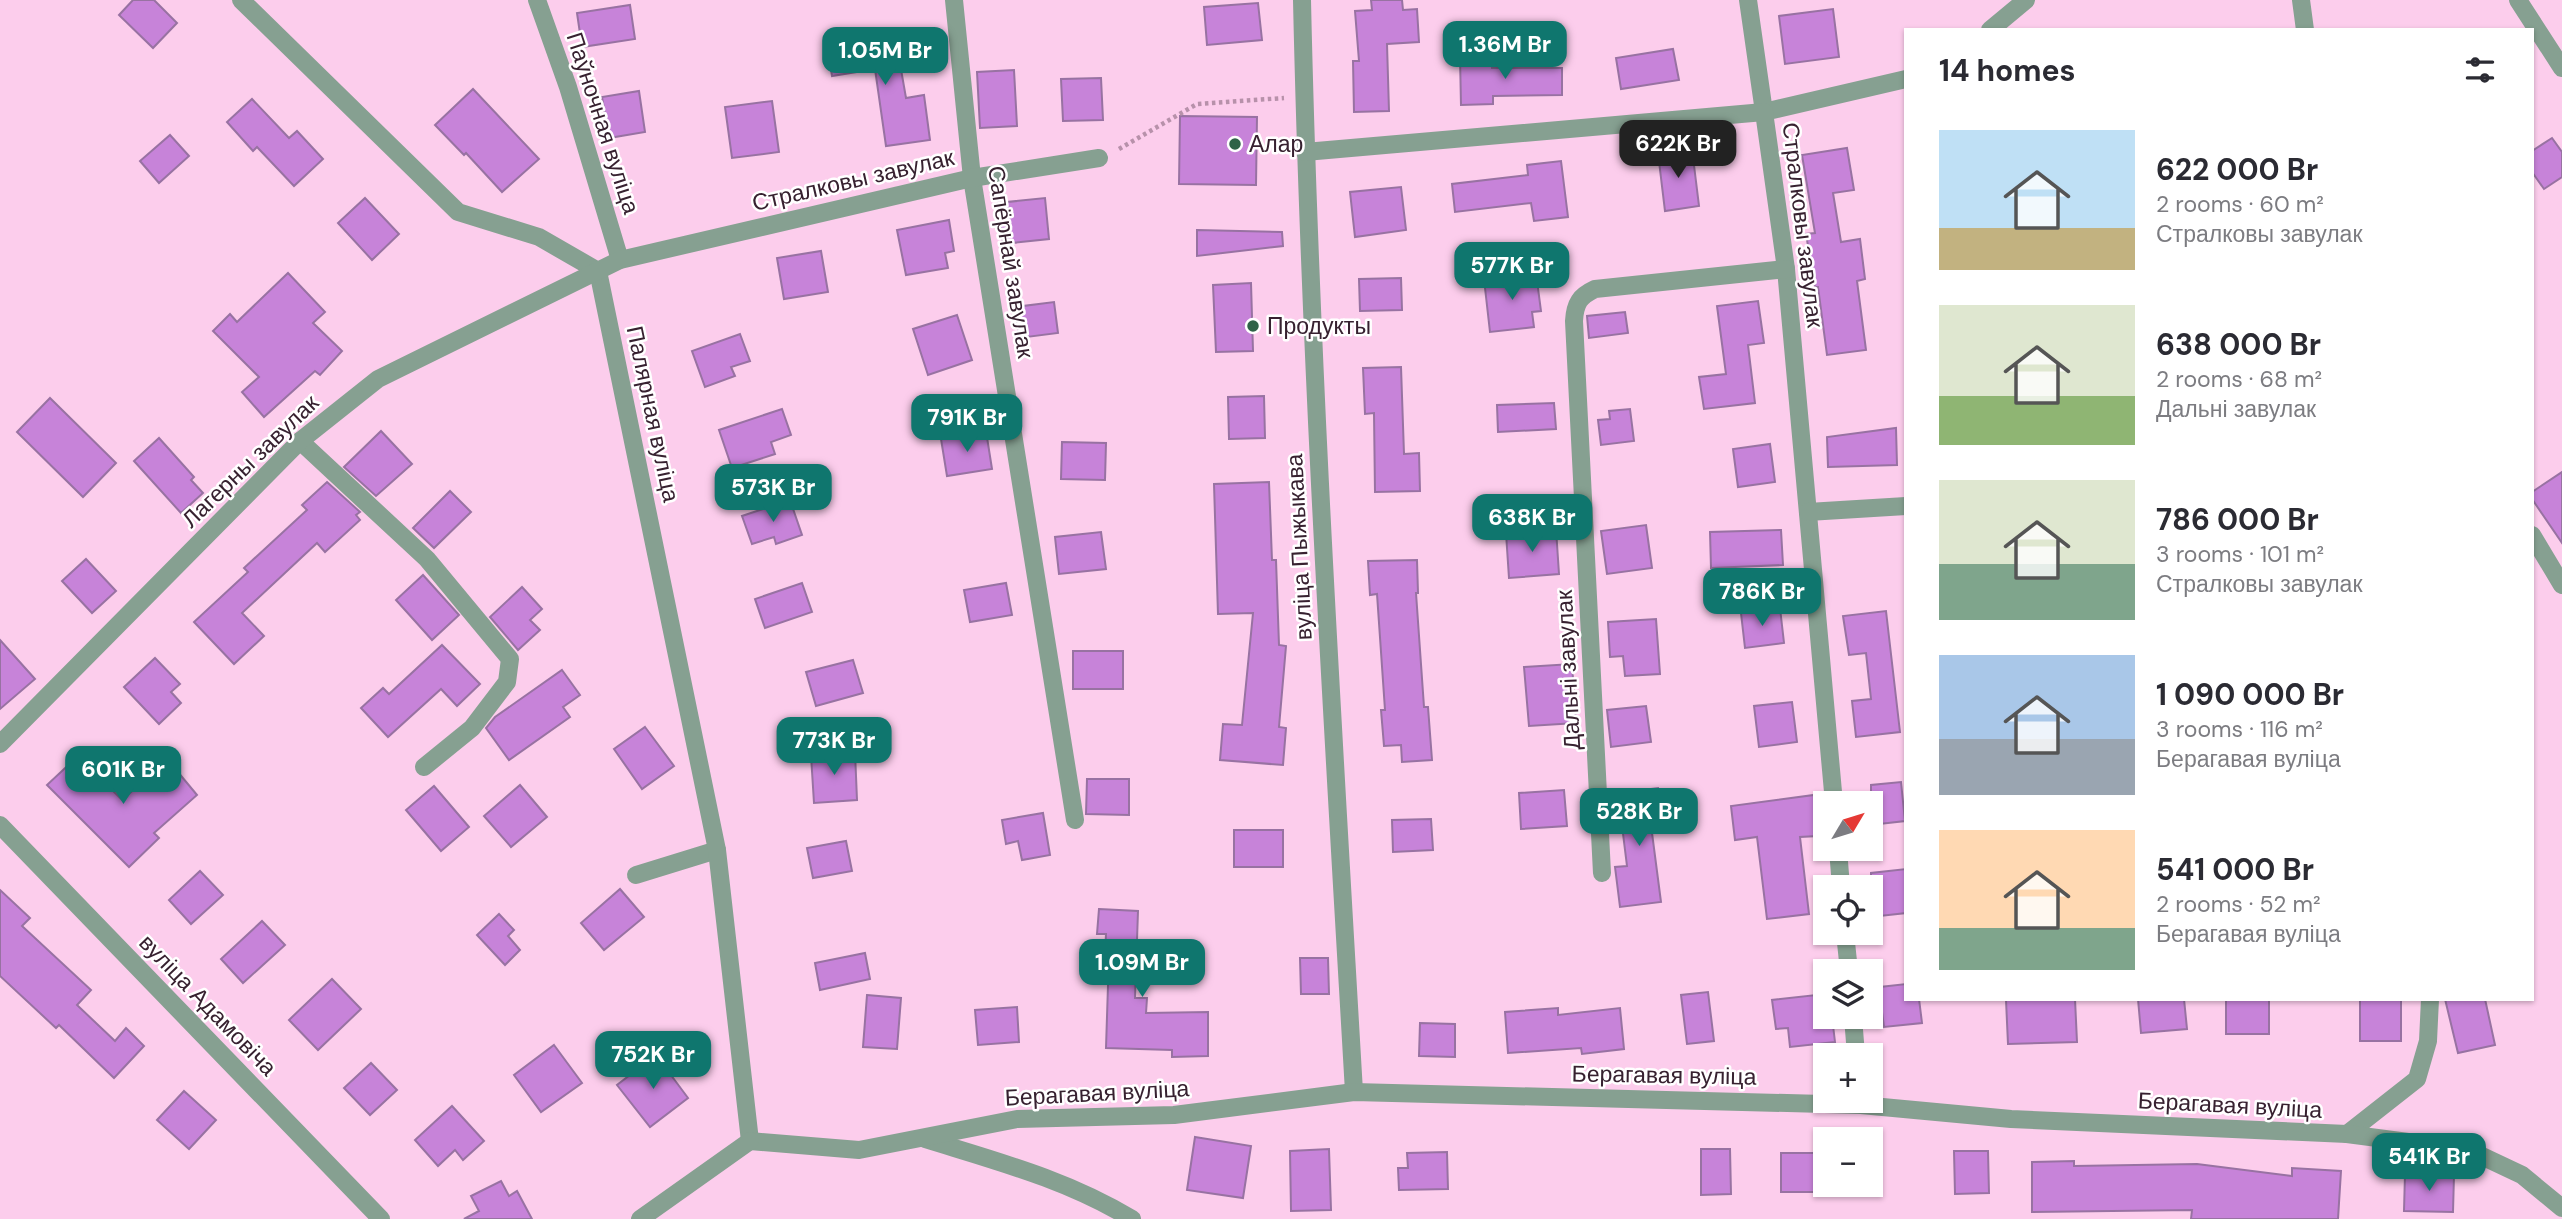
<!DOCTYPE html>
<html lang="en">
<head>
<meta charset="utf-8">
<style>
  :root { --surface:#fff; --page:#f7f7f7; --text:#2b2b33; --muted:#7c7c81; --accent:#0f766e }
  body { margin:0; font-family:"DM Sans",sans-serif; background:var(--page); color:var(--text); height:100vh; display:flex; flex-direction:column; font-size:26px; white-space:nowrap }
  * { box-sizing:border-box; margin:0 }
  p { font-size:23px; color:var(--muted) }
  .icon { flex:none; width:38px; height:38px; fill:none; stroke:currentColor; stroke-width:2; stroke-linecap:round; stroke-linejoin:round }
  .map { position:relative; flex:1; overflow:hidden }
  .side { position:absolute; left:1904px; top:28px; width:630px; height:973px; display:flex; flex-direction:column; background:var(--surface); border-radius:0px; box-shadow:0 2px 5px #0004 }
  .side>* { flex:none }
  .needle { width:46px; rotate:52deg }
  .fabs { position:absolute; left:1813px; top:791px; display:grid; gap:14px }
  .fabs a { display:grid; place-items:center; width:70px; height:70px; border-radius:0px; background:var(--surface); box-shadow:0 2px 5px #0004; font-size:35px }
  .price { position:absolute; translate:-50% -60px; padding:0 16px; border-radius:14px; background:var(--accent); color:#fff; font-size:23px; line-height:46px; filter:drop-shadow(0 2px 4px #0008) }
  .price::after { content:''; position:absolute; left:50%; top:42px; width:21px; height:16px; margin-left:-10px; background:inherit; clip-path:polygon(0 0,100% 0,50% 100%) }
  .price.active { background:#222; color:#fff }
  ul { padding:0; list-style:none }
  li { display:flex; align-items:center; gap:21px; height:175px; padding:0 35px }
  li span { display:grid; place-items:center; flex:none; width:196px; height:140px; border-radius:0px; color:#555 }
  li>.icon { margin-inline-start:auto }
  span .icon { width:84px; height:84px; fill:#fffc; stroke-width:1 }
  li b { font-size:30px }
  h2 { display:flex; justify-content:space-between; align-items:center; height:84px; padding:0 35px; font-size:30px }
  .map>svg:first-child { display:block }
  .building { fill:#c783d9; stroke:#9872a2; stroke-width:2 }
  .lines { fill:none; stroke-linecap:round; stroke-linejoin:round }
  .path { stroke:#b791aa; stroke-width:4.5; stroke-dasharray:3.5 3.5; stroke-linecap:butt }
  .service { stroke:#86a091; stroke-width:18 }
  .minor { stroke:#86a091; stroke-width:18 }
  .poi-dot { fill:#2e6247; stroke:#fff; stroke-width:2.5 }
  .labels { text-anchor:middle; stroke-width:5; stroke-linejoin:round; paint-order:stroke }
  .street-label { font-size:23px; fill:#372130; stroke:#fff }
  .poi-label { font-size:23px; fill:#372130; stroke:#fff; text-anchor:start }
</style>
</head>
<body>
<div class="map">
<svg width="2562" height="1219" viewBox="0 0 2562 1219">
  <rect width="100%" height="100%" fill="#fccdec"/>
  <!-- building -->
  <g class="building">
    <path d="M 133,0 L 154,0 L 177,23 L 153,48 L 119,15 Z"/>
    <path d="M 1371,0 L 1402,0 L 1403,10 L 1417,9 L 1419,42 L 1387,44 L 1389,111 L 1354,112 L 1353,61 L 1359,61 L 1355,11 L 1372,10 Z"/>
    <path d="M 1258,3 L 1262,40 L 1207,45 L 1204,7 Z"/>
    <path d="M 630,5 L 635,39 L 582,47 L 577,13 Z"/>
    <path d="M 1833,9 L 1839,57 L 1785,64 L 1779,16 Z"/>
    <path d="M 895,35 L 906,98 L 924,95 L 930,140 L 886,146 L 875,69 L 832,76 L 827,46 Z"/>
    <path d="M 1673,49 L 1679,80 L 1621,89 L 1616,58 Z"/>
    <path d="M 1492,56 L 1492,68 L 1562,68 L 1562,95 L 1493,96 L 1493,104 L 1461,105 L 1460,57 Z"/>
    <path d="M 1014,70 L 1017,126 L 980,128 L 977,72 Z"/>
    <path d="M 1101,78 L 1103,120 L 1063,121 L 1061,79 Z"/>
    <path d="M 473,89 L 539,159 L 502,192 L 466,153 L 464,155 L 435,125 Z"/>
    <path d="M 639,91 L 645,132 L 609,138 L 602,97 Z"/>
    <path d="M 252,99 L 289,138 L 297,131 L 323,159 L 294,186 L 257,147 L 253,151 L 227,122 Z"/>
    <path d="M 772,101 L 779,152 L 732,158 L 725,107 Z"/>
    <path d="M 1180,116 L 1257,117 L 1256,185 L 1179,184 Z"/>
    <path d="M 170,135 L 189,156 L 159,183 L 140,161 Z"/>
    <path d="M 2552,138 L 2562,152 L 2562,177 L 2544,189 L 2532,172 L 2532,151 Z"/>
    <path d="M 1847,148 L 1854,190 L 1833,193 L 1841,242 L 1860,239 L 1865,279 L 1857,281 L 1866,350 L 1827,355 L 1818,287 L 1815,287 L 1806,234 L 1815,233 L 1802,155 Z"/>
    <path d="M 1692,149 L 1699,206 L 1665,211 L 1658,153 Z"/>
    <path d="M 1561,161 L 1568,217 L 1534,221 L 1531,203 L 1455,212 L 1452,184 L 1528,175 L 1527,165 Z"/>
    <path d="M 1401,187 L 1406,230 L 1355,237 L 1350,192 Z"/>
    <path d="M 365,198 L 399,234 L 372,260 L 338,223 Z"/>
    <path d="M 1045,198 L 1049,239 L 1003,244 L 998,203 Z"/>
    <path d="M 949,220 L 954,251 L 945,253 L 948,268 L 906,275 L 897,230 Z"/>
    <path d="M 1197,230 L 1282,232 L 1283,246 L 1197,256 Z"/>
    <path d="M 821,251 L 828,292 L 784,299 L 777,258 Z"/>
    <path d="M 288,273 L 325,312 L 313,323 L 342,351 L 320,375 L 315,371 L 264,417 L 242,392 L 259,377 L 213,331 L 230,314 L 237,322 Z"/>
    <path d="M 1536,273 L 1541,311 L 1532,312 L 1534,327 L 1490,332 L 1484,279 Z"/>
    <path d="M 1401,278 L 1402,310 L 1360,311 L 1359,279 Z"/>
    <path d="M 1251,283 L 1253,351 L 1216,352 L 1213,285 Z"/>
    <path d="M 1758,301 L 1764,343 L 1748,345 L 1755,403 L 1704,409 L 1699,377 L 1726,374 L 1717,306 Z"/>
    <path d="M 1054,302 L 1058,333 L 1019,338 L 1015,307 Z"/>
    <path d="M 1625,312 L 1628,333 L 1589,338 L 1587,316 Z"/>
    <path d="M 957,315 L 972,360 L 928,375 L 913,329 Z"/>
    <path d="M 740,334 L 750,361 L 731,367 L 735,376 L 705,387 L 692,351 Z"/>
    <path d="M 1401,367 L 1404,454 L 1419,453 L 1420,491 L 1375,492 L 1374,413 L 1365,414 L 1363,368 Z"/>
    <path d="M 1264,396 L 1265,438 L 1229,439 L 1228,397 Z"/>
    <path d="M 50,398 L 116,463 L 83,497 L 17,432 Z"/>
    <path d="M 1554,403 L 1556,429 L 1498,432 L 1497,405 Z"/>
    <path d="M 782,409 L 791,435 L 771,442 L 775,454 L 732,468 L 719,430 Z"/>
    <path d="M 1630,409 L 1634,441 L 1601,445 L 1598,420 L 1610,419 L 1609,411 Z"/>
    <path d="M 1896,428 L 1897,465 L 1828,467 L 1827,437 Z"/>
    <path d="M 381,431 L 412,464 L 376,496 L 344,467 Z"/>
    <path d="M 986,431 L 992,469 L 947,476 L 941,439 Z"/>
    <path d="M 159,438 L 194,477 L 191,480 L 203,493 L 181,513 L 134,461 Z"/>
    <path d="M 1062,442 L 1106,443 L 1105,480 L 1061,479 Z"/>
    <path d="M 1770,444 L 1775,482 L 1738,487 L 1733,449 Z"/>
    <path d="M 2562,472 L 2562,543 L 2532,499 L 2532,492 Z"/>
    <path d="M 327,482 L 360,512 L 356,515 L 360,520 L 325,552 L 317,543 L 242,613 L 264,636 L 234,664 L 194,622 L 248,572 L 244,568 L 307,510 L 302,505 Z"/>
    <path d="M 1269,482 L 1272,560 L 1276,560 L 1279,645 L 1286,646 L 1279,727 L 1286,728 L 1283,765 L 1220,760 L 1223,724 L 1242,725 L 1253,613 L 1218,614 L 1214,484 Z"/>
    <path d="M 450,491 L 471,512 L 434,548 L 413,528 Z"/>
    <path d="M 790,500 L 802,535 L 776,544 L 774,537 L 752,544 L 742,516 Z"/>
    <path d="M 1646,525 L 1652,568 L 1607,574 L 1601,531 Z"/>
    <path d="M 1556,529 L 1559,574 L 1509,578 L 1506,533 Z"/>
    <path d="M 1781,530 L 1783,565 L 1711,568 L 1710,532 Z"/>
    <path d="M 1101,532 L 1106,569 L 1059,574 L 1055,537 Z"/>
    <path d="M 86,559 L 116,591 L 92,613 L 62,581 Z"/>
    <path d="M 1417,560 L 1418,593 L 1416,593 L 1424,707 L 1428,707 L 1432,760 L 1402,762 L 1401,745 L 1384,746 L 1381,710 L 1385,710 L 1377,594 L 1370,595 L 1368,561 Z"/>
    <path d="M 423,575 L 459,615 L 432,640 L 396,600 Z"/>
    <path d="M 802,583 L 812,612 L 765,628 L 755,599 Z"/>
    <path d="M 1006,583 L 1012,615 L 970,622 L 964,590 Z"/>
    <path d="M 522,587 L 542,609 L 530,620 L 540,630 L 518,650 L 490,617 Z"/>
    <path d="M 1780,608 L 1784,643 L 1745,648 L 1741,613 Z"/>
    <path d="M 1886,611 L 1900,732 L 1856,737 L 1852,701 L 1871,699 L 1866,653 L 1849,655 L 1843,616 Z"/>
    <path d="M 1656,619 L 1660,674 L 1625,676 L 1623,656 L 1610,657 L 1608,622 Z"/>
    <path d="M 0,640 L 35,679 L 0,709 Z"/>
    <path d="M 442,645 L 480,684 L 457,706 L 441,689 L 388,737 L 361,708 L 383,688 L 389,694 Z"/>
    <rect x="1073" y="651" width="50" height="38"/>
    <path d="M 155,658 L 180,684 L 171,692 L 181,703 L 159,724 L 124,687 Z"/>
    <path d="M 853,660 L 863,693 L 816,706 L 806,672 Z"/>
    <path d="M 1572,664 L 1576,723 L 1529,726 L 1524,667 Z"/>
    <path d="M 562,670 L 580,695 L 563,707 L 570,717 L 509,760 L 486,728 L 495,717 Z"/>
    <path d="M 1792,702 L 1797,742 L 1759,747 L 1754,706 Z"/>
    <path d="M 1646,706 L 1651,742 L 1611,747 L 1607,710 Z"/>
    <path d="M 645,727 L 674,766 L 642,789 L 614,749 Z"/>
    <path d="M 855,752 L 857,800 L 814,803 L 811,755 Z"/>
    <path d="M 78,756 L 122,800 L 168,760 L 197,795 L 154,833 L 159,838 L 129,867 L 47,785 Z"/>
    <path d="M 1087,779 L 1129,779 L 1129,815 L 1086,814 Z"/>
    <path d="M 1901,782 L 1905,821 L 1871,825 L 1871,785 Z"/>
    <path d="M 520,785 L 547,817 L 511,847 L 484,816 Z"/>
    <path d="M 434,786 L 469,827 L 441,851 L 406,810 Z"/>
    <path d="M 1658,788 L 1663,831 L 1652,833 L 1661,902 L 1620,907 L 1615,867 L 1627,866 L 1618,793 Z"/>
    <path d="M 1564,790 L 1567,826 L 1521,829 L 1519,793 Z"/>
    <path d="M 1814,795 L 1818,836 L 1800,837 L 1809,914 L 1767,919 L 1757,837 L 1735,840 L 1731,806 Z"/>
    <path d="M 1043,813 L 1050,855 L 1022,860 L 1018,841 L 1006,844 L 1002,820 Z"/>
    <path d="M 1431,819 L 1433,850 L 1393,852 L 1392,820 Z"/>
    <rect x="1234" y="830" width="49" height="37"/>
    <path d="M 846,841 L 852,871 L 813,878 L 807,848 Z"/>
    <path d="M 1906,869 L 1906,913 L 1871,917 L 1871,873 Z"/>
    <path d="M 200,871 L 223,895 L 191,924 L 169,900 Z"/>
    <path d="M 620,889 L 644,917 L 604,950 L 581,923 Z"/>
    <path d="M 0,890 L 30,918 L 22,926 L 91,990 L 77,1005 L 115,1041 L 126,1028 L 144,1046 L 114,1078 L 59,1025 L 56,1028 L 0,976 Z"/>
    <path d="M 1099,909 L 1138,911 L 1135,998 L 1147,998 L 1146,1013 L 1208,1012 L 1208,1056 L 1172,1057 L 1172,1050 L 1106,1048 L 1109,954 L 1105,954 L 1106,934 L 1097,934 Z"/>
    <path d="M 499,914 L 514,930 L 508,936 L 520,950 L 505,965 L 477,935 Z"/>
    <path d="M 262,921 L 285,945 L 243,983 L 221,959 Z"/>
    <path d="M 865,953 L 870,979 L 820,990 L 815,963 Z"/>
    <path d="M 1300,958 L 1328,958 L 1329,994 L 1301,994 Z"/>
    <path d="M 332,979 L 361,1009 L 318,1050 L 289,1020 Z"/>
    <path d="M 1906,984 L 1906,999 L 1919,999 L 1922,1023 L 1884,1027 L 1882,1012 L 1871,1013 L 1871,988 Z"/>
    <path d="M 1708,992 L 1714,1041 L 1687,1044 L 1681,995 Z"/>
    <path d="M 1825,994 L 1825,1017 L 1832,1017 L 1835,1042 L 1790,1047 L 1788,1028 L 1776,1029 L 1772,1000 Z"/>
    <path d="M 867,995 L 901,998 L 897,1049 L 863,1047 Z"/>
    <path d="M 2075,999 L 2077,1042 L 2008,1044 L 2006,1000 Z"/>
    <path d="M 2138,999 L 2184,999 L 2187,1029 L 2141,1033 Z"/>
    <rect x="2226" y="999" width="43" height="35"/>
    <rect x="2360" y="999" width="41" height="42"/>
    <path d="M 2445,999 L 2485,999 L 2495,1045 L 2458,1053 Z"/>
    <path d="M 1017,1007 L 1019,1042 L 978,1045 L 975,1010 Z"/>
    <path d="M 1558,1008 L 1558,1015 L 1620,1008 L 1624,1049 L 1582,1054 L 1581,1048 L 1508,1053 L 1505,1012 Z"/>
    <path d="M 1420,1023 L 1455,1024 L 1455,1057 L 1419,1056 Z"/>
    <path d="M 554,1045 L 582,1083 L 541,1112 L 514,1075 Z"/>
    <path d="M 656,1055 L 688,1098 L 650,1127 L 617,1085 Z"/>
    <path d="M 371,1063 L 397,1090 L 370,1115 L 344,1088 Z"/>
    <path d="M 184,1091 L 216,1120 L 189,1149 L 157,1120 Z"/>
    <path d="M 452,1106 L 484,1141 L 463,1160 L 455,1150 L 438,1166 L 415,1140 Z"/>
    <path d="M 1195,1137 L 1251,1146 L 1243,1198 L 1187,1190 Z"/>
    <path d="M 1329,1149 L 1331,1210 L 1291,1211 L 1290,1151 Z"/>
    <path d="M 1701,1149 L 1730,1149 L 1731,1194 L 1701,1195 Z"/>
    <path d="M 1954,1151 L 1988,1151 L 1989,1193 L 1955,1194 Z"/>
    <path d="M 1447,1152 L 1448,1189 L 1399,1190 L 1398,1168 L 1408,1168 L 1407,1153 Z"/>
    <path d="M 1781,1153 L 1815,1153 L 1816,1192 L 1781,1192 Z"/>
    <path d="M 2074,1161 L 2074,1166 L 2197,1164 L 2292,1176 L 2292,1168 L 2341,1171 L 2338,1219 L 2191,1219 L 2192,1210 L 2032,1212 L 2032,1162 Z"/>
    <path d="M 2405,1174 L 2454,1175 L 2453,1212 L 2404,1211 Z"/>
    <path d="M 501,1181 L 509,1196 L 517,1191 L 532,1219 L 464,1219 L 479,1211 L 471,1196 Z"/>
  </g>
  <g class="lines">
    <!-- path -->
    <path class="path" d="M 1119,149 L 1197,104 L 1284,98"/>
    <!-- service -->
    <g class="service">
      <path d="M 2518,0 L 2562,68"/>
      <path d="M 636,875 L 717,850"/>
    </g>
    <!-- minor -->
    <g class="minor">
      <path d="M 241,0 L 458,212 L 539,237 L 598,271 L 717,850 L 750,1141"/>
      <path d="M 537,0 L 568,87 L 620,260"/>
      <path d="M 954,0 L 972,178 L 1075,820"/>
      <path d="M 1302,0 C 1310,364 1333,728 1354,1092"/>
      <path d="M 1748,0 L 1764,112 L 1906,79"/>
      <path d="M 2301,0 L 2305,30"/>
      <path d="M 1990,30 L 2026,0"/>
      <path d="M 1305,152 L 1764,112 L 1786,269 L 1834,803"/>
      <path d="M 300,441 L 427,559 L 510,659 L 507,682 L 472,728 L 424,767"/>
      <path d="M 1808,512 L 1906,506"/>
      <path d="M 2532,535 L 2562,585"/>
      <path d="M 0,744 L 300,441 L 378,379 L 620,260 L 972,178 L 1099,158"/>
      <path d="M 0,825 L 381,1219"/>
      <path d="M 1838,849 L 1841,887"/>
      <path d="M 1602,873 L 1574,321 C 1575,303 1580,296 1595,289 L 1786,269"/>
      <path d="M 1845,933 L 1849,971"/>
      <path d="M 1853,1017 L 1856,1055"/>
      <path d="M 2347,1134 L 2417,1079 L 2428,1041 L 2430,999"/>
      <path d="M 925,1139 C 999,1162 1065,1179 1132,1219"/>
      <path d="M 750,1141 L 859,1150 L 1017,1119 L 1174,1115 L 1354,1092 L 1861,1105 L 2011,1119 L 2347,1134 L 2469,1150 L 2522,1175 L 2562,1208"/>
      <path d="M 640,1219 L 750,1141"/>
    </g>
  </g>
  <!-- markers -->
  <g class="poi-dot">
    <circle cx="1235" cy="144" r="7"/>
    <circle cx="1253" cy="326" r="7"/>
  </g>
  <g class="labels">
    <!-- street labels -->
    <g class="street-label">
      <text transform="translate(603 123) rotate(72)" y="8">Паўночная вуліца</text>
      <text transform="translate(853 180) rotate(-13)" y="8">Стралковы завулак</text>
      <text transform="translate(1803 225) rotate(83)" y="8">Стралковы завулак</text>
      <text transform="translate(1011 262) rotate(81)" y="8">Сапёрнай завулак</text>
      <text transform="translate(653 414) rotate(78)" y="8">Палярная вуліца</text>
      <text transform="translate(250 461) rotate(-44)" y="8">Лагерны завулак</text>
      <text transform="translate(1299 547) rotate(-93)" y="8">вуліца Пыжыкава</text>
      <text transform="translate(1568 670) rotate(-93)" y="8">Дальні завулак</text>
      <text transform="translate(208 1005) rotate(46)" y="8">вуліца Адамовіча</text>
      <text transform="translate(1664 1075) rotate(1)" y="8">Берагавая вуліца</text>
      <text transform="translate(1097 1093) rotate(-3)" y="8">Берагавая вуліца</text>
      <text transform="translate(2230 1105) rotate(3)" y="8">Берагавая вуліца</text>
    </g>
    <!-- poi labels -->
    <g class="poi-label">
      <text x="1249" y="152">Алар</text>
      <text x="1267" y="334">Продукты</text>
    </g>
  </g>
</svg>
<div class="fabs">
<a><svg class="needle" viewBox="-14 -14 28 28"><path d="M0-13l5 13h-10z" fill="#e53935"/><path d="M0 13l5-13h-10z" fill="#7c7c81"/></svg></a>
<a><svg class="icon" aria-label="locate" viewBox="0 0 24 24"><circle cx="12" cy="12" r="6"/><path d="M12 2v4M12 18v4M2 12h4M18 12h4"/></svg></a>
<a><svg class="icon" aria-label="layers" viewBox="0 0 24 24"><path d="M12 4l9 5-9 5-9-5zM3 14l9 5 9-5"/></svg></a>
<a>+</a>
<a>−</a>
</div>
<b class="price" style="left:1505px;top:81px">1.36M Br</b>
<b class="price" style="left:885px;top:87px">1.05M Br</b>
<b class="price active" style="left:1678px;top:180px">622K Br</b>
<b class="price" style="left:1512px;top:302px">577K Br</b>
<b class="price" style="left:967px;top:454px">791K Br</b>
<b class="price" style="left:773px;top:524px">573K Br</b>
<b class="price" style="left:1532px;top:554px">638K Br</b>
<b class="price" style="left:1762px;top:628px">786K Br</b>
<b class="price" style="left:834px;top:777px">773K Br</b>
<b class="price" style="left:123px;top:806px">601K Br</b>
<b class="price" style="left:1639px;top:848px">528K Br</b>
<b class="price" style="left:1142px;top:999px">1.09M Br</b>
<b class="price" style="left:653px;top:1091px">752K Br</b>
<b class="price" style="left:2429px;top:1193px">541K Br</b>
<section class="side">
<h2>14 homes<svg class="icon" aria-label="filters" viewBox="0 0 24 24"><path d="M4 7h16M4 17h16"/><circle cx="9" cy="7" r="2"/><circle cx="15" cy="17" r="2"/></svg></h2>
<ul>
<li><span style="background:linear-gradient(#bfe0f5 70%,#c2b280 0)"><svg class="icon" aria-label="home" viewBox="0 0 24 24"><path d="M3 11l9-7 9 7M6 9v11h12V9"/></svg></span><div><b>622 000 Br</b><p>2 rooms · 60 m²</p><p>Стралковы завулак</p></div></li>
<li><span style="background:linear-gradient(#dfe7d0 65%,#8fb573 0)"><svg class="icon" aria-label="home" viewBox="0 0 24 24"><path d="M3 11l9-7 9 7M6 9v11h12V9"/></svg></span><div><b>638 000 Br</b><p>2 rooms · 68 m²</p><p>Дальні завулак</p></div></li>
<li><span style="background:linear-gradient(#dfe7d0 60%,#7fa58c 0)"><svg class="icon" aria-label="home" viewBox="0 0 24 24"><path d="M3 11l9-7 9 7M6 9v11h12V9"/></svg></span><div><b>786 000 Br</b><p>3 rooms · 101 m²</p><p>Стралковы завулак</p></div></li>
<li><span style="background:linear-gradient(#a9c7e8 60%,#9aa5b1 0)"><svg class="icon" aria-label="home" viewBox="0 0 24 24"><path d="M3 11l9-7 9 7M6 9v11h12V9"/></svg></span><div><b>1 090 000 Br</b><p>3 rooms · 116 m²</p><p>Берагавая вуліца</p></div></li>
<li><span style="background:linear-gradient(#ffd9b3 70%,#7fa58c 0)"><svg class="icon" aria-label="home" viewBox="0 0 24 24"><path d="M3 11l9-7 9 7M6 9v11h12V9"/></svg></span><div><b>541 000 Br</b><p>2 rooms · 52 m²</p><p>Берагавая вуліца</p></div></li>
</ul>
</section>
</div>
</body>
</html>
